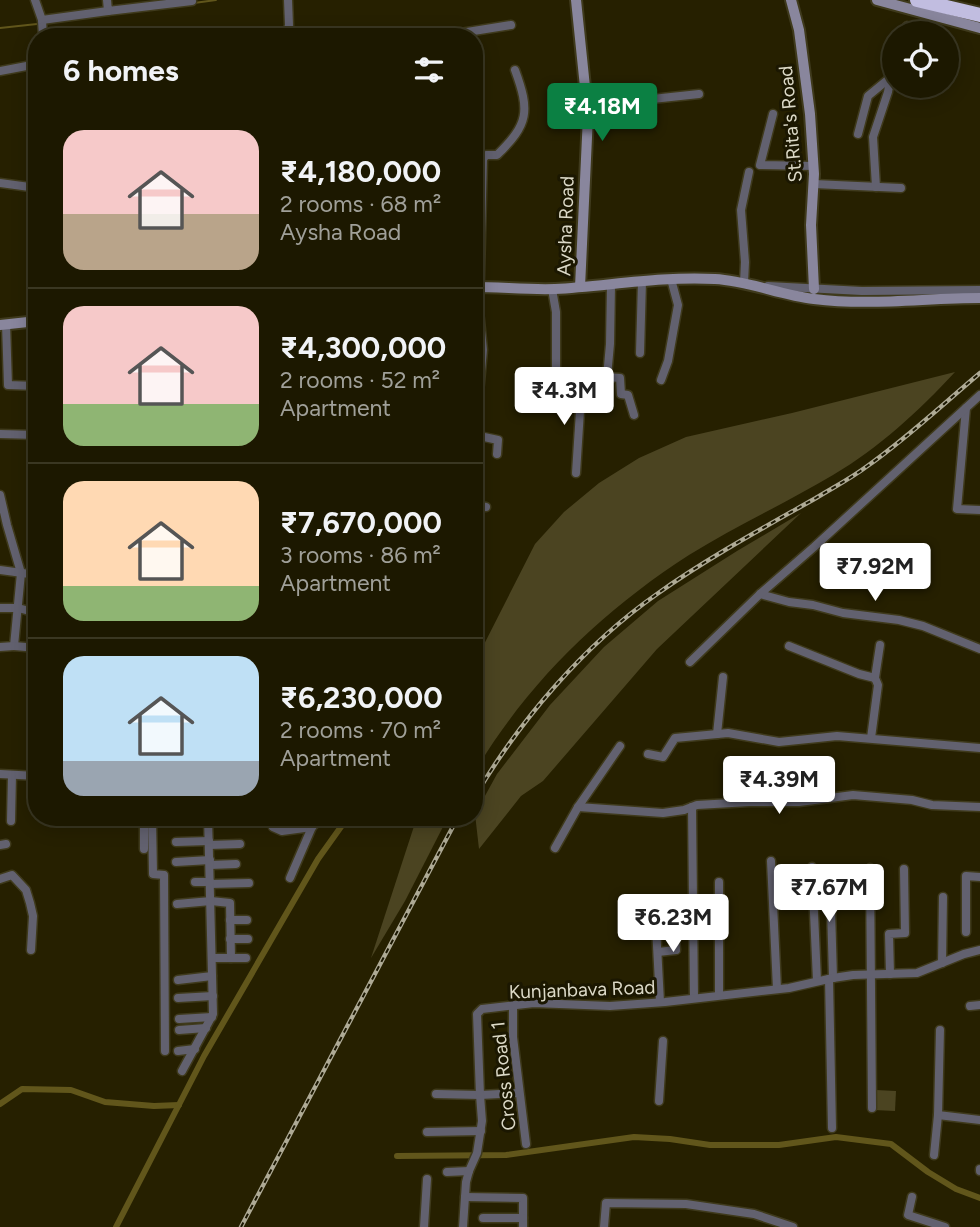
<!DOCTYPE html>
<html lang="en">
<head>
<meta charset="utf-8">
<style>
  :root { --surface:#1c1800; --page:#29250f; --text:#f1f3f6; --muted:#a0a099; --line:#3a3722; --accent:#0b8043 }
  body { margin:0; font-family:Figtree,sans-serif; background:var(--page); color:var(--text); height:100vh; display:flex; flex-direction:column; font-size:26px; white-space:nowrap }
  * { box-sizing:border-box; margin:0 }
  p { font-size:23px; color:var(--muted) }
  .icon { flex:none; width:38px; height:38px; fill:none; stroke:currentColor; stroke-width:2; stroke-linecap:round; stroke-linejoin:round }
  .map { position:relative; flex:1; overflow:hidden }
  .panel { position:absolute; left:28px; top:28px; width:455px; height:798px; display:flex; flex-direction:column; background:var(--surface); border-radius:28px; box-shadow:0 4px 18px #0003,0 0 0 2px var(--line) }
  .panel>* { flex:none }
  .buttons { position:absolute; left:882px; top:21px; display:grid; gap:14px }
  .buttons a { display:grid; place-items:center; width:77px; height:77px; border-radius:50%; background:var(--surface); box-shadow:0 4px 18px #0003,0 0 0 2px var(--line); font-size:35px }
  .price { position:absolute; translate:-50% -60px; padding:0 16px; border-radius:7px; background:#fff; color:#222; font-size:23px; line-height:46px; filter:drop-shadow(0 2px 4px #0008) }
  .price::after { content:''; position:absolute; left:50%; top:42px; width:21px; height:16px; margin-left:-10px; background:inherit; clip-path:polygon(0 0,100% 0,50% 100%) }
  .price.current { background:var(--accent); color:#fff }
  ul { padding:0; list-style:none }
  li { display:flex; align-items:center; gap:21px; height:175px; padding:0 35px }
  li+li { border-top:2px solid var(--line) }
  li span { display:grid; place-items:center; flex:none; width:196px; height:140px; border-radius:21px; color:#555 }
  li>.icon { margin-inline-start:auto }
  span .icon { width:84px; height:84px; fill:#fffc; stroke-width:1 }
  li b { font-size:30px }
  h2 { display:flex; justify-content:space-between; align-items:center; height:84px; padding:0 35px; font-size:30px }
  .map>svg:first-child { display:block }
  .green { fill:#4b4421 }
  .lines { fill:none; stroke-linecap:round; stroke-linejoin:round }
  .stream { stroke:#61561b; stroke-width:2 }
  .canal { stroke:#61561b; stroke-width:6 }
  .street-casing { stroke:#3f3a1c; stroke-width:11 }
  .secondary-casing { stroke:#3f3a1c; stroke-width:14 }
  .highway-casing { stroke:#3f3a1c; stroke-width:18 }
  .street { stroke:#62616f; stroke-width:8 }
  .secondary { stroke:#89869d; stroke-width:10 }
  .highway { stroke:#c1bde0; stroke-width:14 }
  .rail-casing { stroke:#aeaa95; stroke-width:4.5 }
  .rail { stroke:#1b1701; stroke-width:2; stroke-dasharray:5; stroke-linecap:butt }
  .labels { text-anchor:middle; stroke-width:6; stroke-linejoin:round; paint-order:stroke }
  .street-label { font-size:19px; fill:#dcd9c7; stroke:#1b1701 }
</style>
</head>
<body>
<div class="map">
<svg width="980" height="1227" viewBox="0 0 980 1227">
  <rect width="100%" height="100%" fill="#262000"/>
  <!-- green -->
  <g class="green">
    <path d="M 955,372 C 919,411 879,448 833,475 C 786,503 736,526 689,555 C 602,611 527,683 474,773 L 474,664 L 535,544 L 564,512 L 599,483 L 639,458 L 686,437 L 792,413 Z"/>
    <path d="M 801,513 L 657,649 L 543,781 L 521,796 L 479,849 L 475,814 L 497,774 L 550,705 L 604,647 L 658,601 L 737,551 Z"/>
    <path d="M 417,817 L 448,817 L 405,901 L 371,958 Z"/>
    <path d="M 876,1090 L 896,1091 L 895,1111 L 874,1110 Z"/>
  </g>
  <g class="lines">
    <!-- stream -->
    <g class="stream">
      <path d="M 194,3 L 216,0"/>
      <path d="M 0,28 L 37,24"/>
    </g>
    <!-- canal -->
    <g class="canal">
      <path d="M 0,1104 L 22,1089 L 71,1090 L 105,1102 L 154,1106 L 179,1105"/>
      <path d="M 397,1156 L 506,1155 L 634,1137 L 670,1139 L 710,1145 L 779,1145 L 836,1137 L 891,1144 L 928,1172 L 956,1189 L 980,1198"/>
      <path d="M 116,1227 L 204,1056 L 318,859 L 348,817"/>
    </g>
    <!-- street casing -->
    <g class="street-casing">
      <g id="street">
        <path d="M 35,0 L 42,20 L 43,37"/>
        <path d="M 107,0 L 108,11 L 192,1"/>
        <path d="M 42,20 L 108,11"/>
        <path d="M 904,33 L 907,26"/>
        <path d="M 286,37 L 289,25 L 288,0"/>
        <path d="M 436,37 L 511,25"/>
        <path d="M 0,71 L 37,64"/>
        <path d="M 587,106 L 699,94"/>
        <path d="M 773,114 L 760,165 L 814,166"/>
        <path d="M 858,134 L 868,96 L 891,77"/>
        <path d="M 0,183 L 37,188"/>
        <path d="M 814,184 L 901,188"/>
        <path d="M 876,187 L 873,137 L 888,92 L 894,57"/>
        <path d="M 744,283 L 745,262 L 741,210 L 749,172"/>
        <path d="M 611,285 L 610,344 L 607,377 L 620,378 L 621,394 L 628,395 L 634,415"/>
        <path d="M 768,286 L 862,291 L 980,290"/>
        <path d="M 552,289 L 556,312 L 556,379 L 582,380 L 576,473"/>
        <path d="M 6,324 L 8,385 L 37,386"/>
        <path d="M 640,353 L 642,281"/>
        <path d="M 661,380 L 668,361 L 678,305 L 671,279"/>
        <path d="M 966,408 L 957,509 L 980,510"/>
        <path d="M 0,434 L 37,435"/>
        <path d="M 497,454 L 498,440 L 475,435 L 483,350 L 479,311 L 483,159 L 486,155 L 497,155 C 529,124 530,111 515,70"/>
        <path d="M 0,495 L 7,525 L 21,573 L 14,646 L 0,647"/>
        <path d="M 474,505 L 486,507"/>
        <path d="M 0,570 L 37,575"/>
        <path d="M 760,594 L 789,602 L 813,605 L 843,613 L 899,620 L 923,626 L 980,649"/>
        <path d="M 0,608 L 18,608 L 37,613"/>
        <path d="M 14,646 L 37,648"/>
        <path d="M 789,646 L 859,674 L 875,678"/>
        <path d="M 690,662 L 760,594 L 814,547 L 980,395"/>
        <path d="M 717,734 L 723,677"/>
        <path d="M 871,738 L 878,685 L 875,678 L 880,645"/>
        <path d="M 648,754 L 663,757 L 675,738 L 728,733 L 779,742 L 837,736 L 980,748"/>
        <path d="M 0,774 L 37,776"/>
        <path d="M 34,776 L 37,684"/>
        <path d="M 578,807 L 663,813 L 684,810 L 697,805 L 749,802 L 799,802 L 853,795 L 912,800 L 932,805 L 980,807"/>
        <path d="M 692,807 L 694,998"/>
        <path d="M 144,817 L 144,849"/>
        <path d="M 152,817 L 153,874 L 164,875 L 165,1051"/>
        <path d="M 11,821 L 12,775"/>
        <path d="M 273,827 L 282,831 L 312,827"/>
        <path d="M 176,842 L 209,841"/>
        <path d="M 0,845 L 6,844"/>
        <path d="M 209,845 L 240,844"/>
        <path d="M 555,848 L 578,807 L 620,746"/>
        <path d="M 771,861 L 777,989"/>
        <path d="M 176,862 L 210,860"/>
        <path d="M 210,865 L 236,864"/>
        <path d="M 812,867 L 817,981"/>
        <path d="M 870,868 L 872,1108"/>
        <path d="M 830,874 L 833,978"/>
        <path d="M 290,878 L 312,827 L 321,817"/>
        <path d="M 0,879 L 12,875 L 26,890 L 30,903 L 33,916 L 31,950"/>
        <path d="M 195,882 L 210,882"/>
        <path d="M 210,884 L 249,883"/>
        <path d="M 177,904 L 211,901 L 230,903 L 231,958 L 212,958"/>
        <path d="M 655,908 L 660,1002"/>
        <path d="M 230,920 L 247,920"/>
        <path d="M 966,932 L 966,876 L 980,877"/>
        <path d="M 230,939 L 248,939"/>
        <path d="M 658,952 L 676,950 L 675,938"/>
        <path d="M 231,958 L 246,958"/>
        <path d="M 942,963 L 943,897"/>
        <path d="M 890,974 L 889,934 L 905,933 L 904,869"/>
        <path d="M 829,979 L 832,1128"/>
        <path d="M 178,980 L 212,976"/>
        <path d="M 719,995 L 719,882"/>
        <path d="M 178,998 L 213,996"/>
        <path d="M 513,1005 L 513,1037 L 526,1144"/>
        <path d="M 970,1006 L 980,1005"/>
        <path d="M 179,1019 L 212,1017"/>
        <path d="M 179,1030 L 206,1028"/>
        <path d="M 178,1051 L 195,1049"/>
        <path d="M 182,1071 L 213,1014 L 208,817"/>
        <path d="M 436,1094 L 480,1095 L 519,1093"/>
        <path d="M 659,1101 L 663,1041"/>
        <path d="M 938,1115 L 980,1120"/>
        <path d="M 427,1132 L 481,1131"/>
        <path d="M 934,1155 L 938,1115 L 940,1030"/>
        <path d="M 980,1171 L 980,1169"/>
        <path d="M 447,1172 L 469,1171"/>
        <path d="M 465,1197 L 523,1198 L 523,1227"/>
        <path d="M 912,1197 L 908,1215 L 945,1227"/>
        <path d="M 483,1218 L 523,1218"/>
        <path d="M 424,1227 L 427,1179"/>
        <path d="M 463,1227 L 466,1182 L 469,1171 L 477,1153 L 482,1121 L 480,1095 L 477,1014 L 482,1009 L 534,1003 L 610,1006 L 665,1002 L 789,988 L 833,978 L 853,975 L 917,973 L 964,954 L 980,950"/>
        <path d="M 604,1227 L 606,1203 L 686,1204 L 754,1214 L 793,1227"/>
      </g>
    </g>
    <!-- secondary casing -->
    <g class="secondary-casing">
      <g id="secondary">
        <path d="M 576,0 L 588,116 L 580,287"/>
        <path d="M 791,0 L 799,30 L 810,114 L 814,174 L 811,225 L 814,289"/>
        <path d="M 877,0 L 980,28"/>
        <path d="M 474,287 C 501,287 528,290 555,289 C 608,286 661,276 715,279 C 749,281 780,295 814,299 C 869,306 925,298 980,298"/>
        <path d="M 0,325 L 37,321"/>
      </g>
    </g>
    <!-- highway casing -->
    <g class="highway-casing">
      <path id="highway" d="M 917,0 L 980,15"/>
    </g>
    <!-- street -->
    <use href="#street" class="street"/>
    <!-- secondary -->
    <use href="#secondary" class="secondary"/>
    <!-- highway -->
    <use href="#highway" class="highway"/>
    <!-- rail casing -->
    <g class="rail-casing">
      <g id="rail">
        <path d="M 474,798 C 519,721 584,645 657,594 C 706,559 763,528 816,498 C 832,488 850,479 866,467 C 906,439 942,405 980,373"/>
        <path d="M 241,1227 L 458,817"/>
      </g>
    </g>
    <!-- rail -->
    <use href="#rail" class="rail"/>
  </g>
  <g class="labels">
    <!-- street labels -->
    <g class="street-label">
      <text transform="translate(790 124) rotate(-95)" y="7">St.Rita's Road</text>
      <text transform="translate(565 226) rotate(-88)" y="7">Aysha Road</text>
      <text transform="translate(582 989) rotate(-2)" y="7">Kunjanbava Road</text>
      <text transform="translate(503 1076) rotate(-96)" y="7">Cross Road 1</text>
    </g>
  </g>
</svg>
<div class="buttons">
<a><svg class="icon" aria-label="locate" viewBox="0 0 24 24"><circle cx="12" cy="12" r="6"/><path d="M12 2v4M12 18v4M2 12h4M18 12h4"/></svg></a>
</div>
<b class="price current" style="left:602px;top:143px">₹4.18M</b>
<b class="price" style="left:564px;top:427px">₹4.3M</b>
<b class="price" style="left:875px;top:603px">₹7.92M</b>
<b class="price" style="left:779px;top:816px">₹4.39M</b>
<b class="price" style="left:829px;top:924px">₹7.67M</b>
<b class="price" style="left:673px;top:954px">₹6.23M</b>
<section class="panel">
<h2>6 homes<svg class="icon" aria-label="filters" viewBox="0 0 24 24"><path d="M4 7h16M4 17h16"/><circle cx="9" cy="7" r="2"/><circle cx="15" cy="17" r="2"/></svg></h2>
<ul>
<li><span style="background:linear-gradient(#f6c9c9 60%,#b9a48a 0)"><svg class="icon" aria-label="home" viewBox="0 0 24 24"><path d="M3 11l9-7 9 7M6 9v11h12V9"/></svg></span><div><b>₹4,180,000</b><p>2 rooms · 68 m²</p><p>Aysha Road</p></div></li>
<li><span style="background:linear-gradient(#f6c9c9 70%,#8fb573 0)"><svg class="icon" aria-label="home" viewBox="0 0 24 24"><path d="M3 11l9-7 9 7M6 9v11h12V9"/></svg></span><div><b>₹4,300,000</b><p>2 rooms · 52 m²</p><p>Apartment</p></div></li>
<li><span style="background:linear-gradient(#ffd9b3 75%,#8fb573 0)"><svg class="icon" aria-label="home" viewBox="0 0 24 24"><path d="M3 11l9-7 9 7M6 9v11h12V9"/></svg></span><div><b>₹7,670,000</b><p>3 rooms · 86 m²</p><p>Apartment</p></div></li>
<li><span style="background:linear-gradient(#bfe0f5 75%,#9aa5b1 0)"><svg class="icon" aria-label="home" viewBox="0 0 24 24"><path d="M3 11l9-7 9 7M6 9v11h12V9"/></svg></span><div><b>₹6,230,000</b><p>2 rooms · 70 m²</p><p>Apartment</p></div></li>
</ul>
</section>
</div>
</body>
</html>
